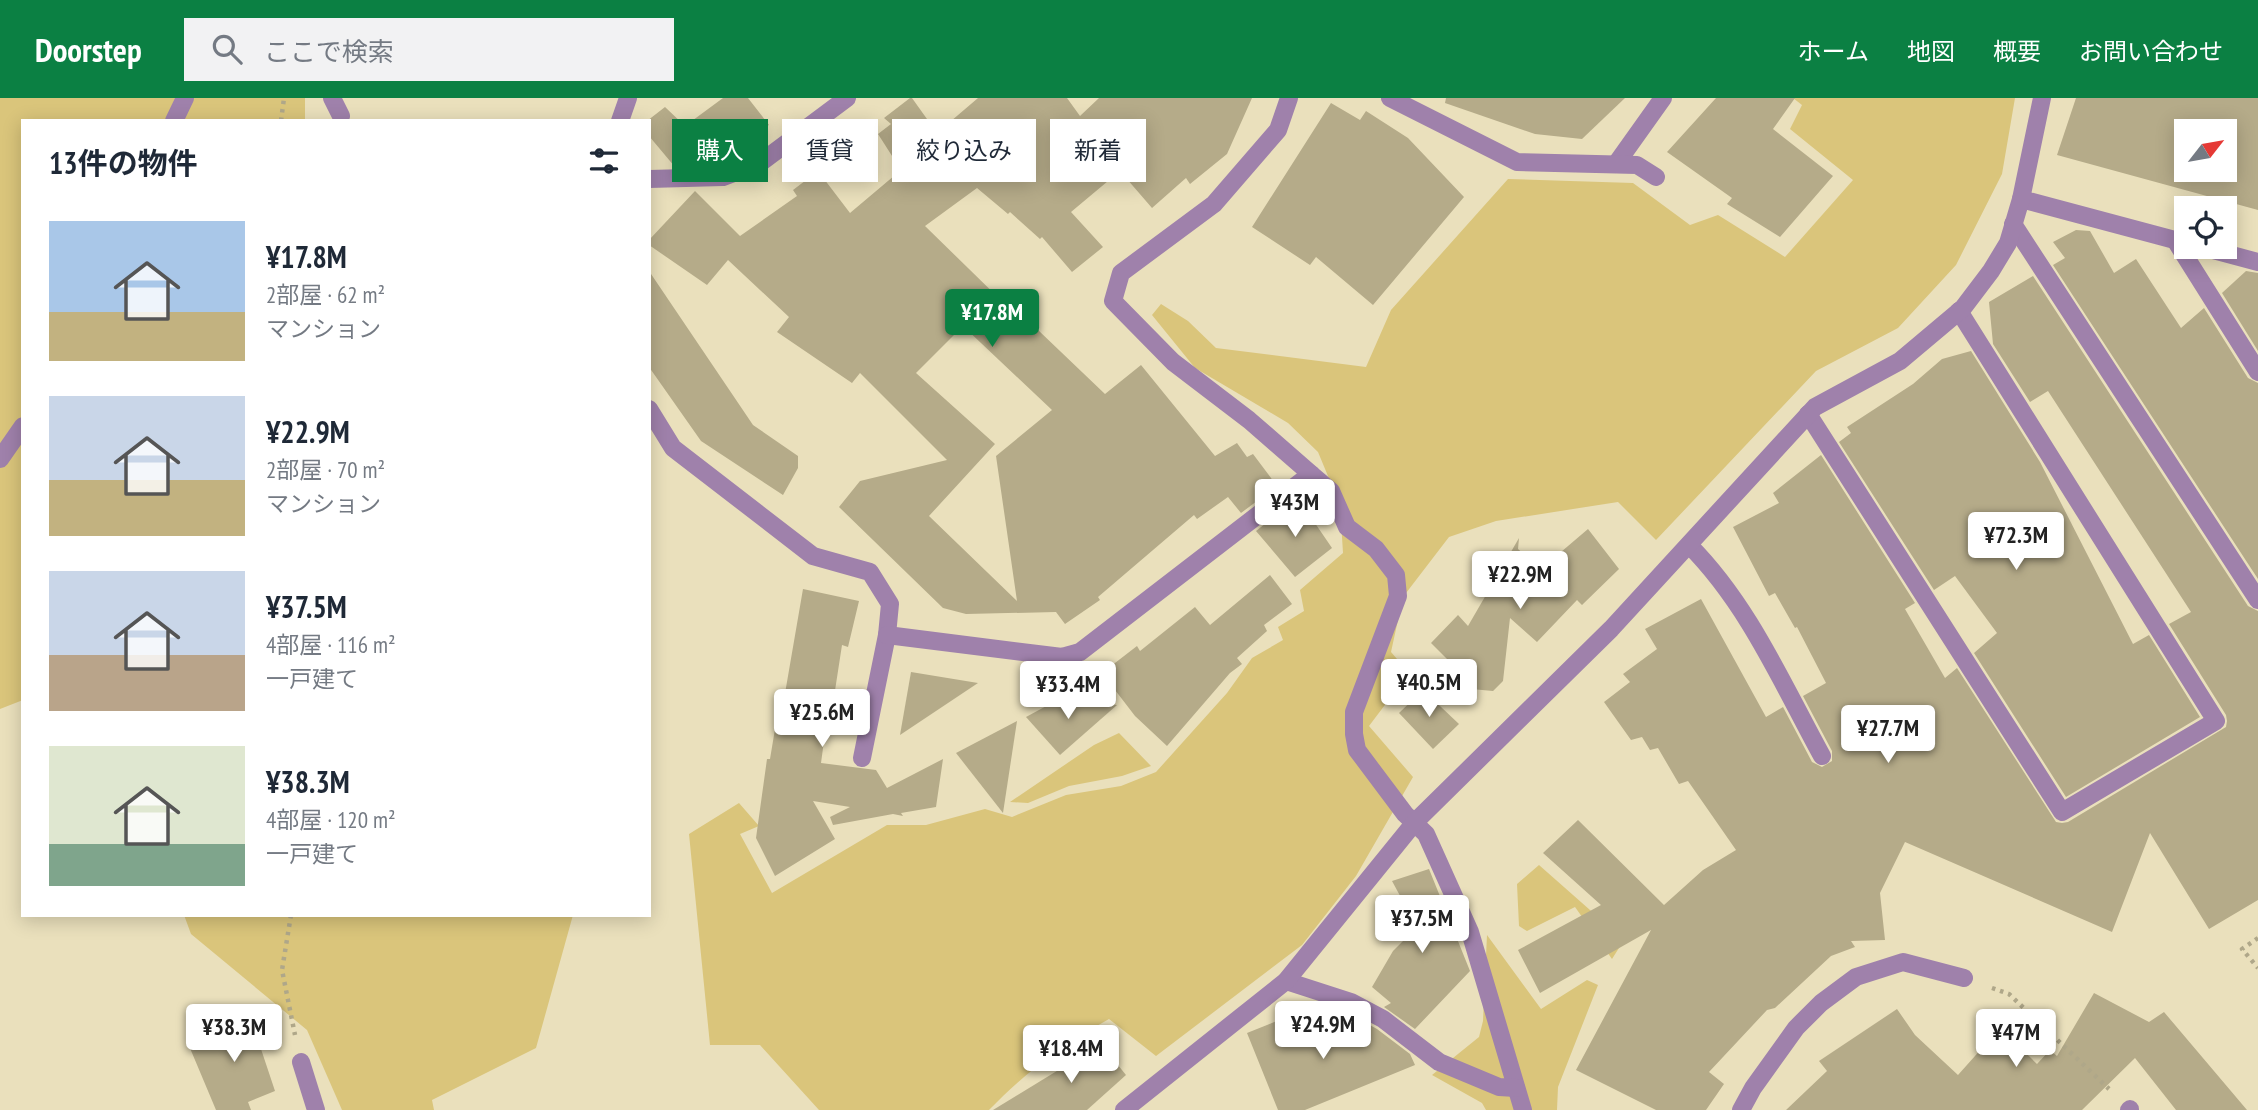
<!DOCTYPE html>
<html lang="ja">
<head>
<meta charset="utf-8">
<style>
  :root { --surface:#fff; --page:#f2f2f3; --text:#1f2937; --muted:#747a83; --accent:#0b8043 }
  body { margin:0; font-family:"PT Sans Narrow","Noto Sans JP",sans-serif; background:var(--page); color:var(--text); height:100vh; display:flex; flex-direction:column; font-size:26px; white-space:nowrap }
  * { box-sizing:border-box; margin:0 }
  p { font-size:23px; color:var(--muted) }
  .icon { flex:none; width:38px; height:38px; fill:none; stroke:currentColor; stroke-width:2; stroke-linecap:round; stroke-linejoin:round }
  .map { position:relative; flex:1; overflow:hidden }
  .drawer { position:absolute; left:21px; top:21px; width:630px; height:798px; display:flex; flex-direction:column; background:var(--surface); border-radius:0px; box-shadow:0 4px 18px #0003 }
  .drawer>* { flex:none }
  .top-card { position:absolute; left:672px; top:21px; width:665px; height:63px; display:flex; gap:14px }
  .needle { width:46px; rotate:59deg }
  .buttons { position:absolute; left:2174px; top:21px; display:grid; gap:14px }
  .buttons a { display:grid; place-items:center; width:63px; height:63px; border-radius:0px; background:var(--surface); box-shadow:0 4px 18px #0003; font-size:35px }
  .price { position:absolute; translate:-50% -60px; padding:0 16px; border-radius:7px; background:#fff; color:#222; font-size:23px; line-height:46px; filter:drop-shadow(0 2px 4px #0008) }
  .price::after { content:''; position:absolute; left:50%; top:42px; width:21px; height:16px; margin-left:-10px; background:inherit; clip-path:polygon(0 0,100% 0,50% 100%) }
  .price.active { background:var(--accent); color:#fff }
  ul { padding:0; list-style:none }
  li { display:flex; align-items:center; gap:21px; height:175px; padding:0 28px }
  li span { display:grid; place-items:center; flex:none; width:196px; height:140px; border-radius:0px; color:#555 }
  li>.icon { margin-inline-start:auto }
  span .icon { width:84px; height:84px; fill:#fffc; stroke-width:1 }
  li b { font-size:30px }
  h2 { display:flex; justify-content:space-between; align-items:center; height:84px; padding:0 28px; font-size:30px }
  .pill { padding:0 24px; border-radius:0px; background:var(--surface); box-shadow:0 4px 18px #0003; font-size:24px; line-height:63px }
  .pill.active { background:var(--accent); color:#fff }
  header { display:flex; align-items:center; gap:42px; box-sizing:border-box; height:98px; padding:0 35px; background:var(--accent); color:#fff }
  header strong { font-size:33px }
  nav { display:flex; gap:38px; margin-inline-start:auto; font-size:24px }
  .search { width:490px; height:63px; background:var(--page); display:flex; align-items:center; gap:18px; box-sizing:border-box; padding:0 24px; border-radius:0px; color:var(--muted); font-size:26px }
  .map>svg:first-child { display:block }
  .green { fill:#dac57b }
  .building { fill:#b5ab89; fill-rule:evenodd }
  .lines { fill:none; stroke-linecap:round; stroke-linejoin:round }
  .path { stroke:#afa789; stroke-width:4.5; stroke-dasharray:3.5 5; stroke-linecap:butt }
  .service { stroke:#9f81ab; stroke-width:18 }
  .minor { stroke:#9f81ab; stroke-width:18 }
  .tertiary { stroke:#9f81ab; stroke-width:18 }
</style>
</head>
<body>
<header>
<strong>Doorstep</strong>
<div class="search"><svg class="icon" aria-label="search" viewBox="0 0 24 24"><circle cx="10" cy="10" r="6"/><path d="M15 15l6 6"/></svg>ここで検索</div>
<nav><a>ホーム</a><a>地図</a><a>概要</a><a>お問い合わせ</a></nav>
</header>
<div class="map">
<svg width="2258" height="1012" viewBox="0 0 2258 1012">
  <rect width="100%" height="100%" fill="#eae0bc"/>
  <!-- green -->
  <g class="green">
    <path d="M 0,0 L 305,0 L 305,23 L 23,23 L 23,602 L 0,611 Z"/>
    <path d="M 1793,0 L 2015,0 L 2002,76 L 1956,167 L 1898,230 L 1816,273 L 1656,442 L 1618,404 L 1496,423 L 1449,439 L 1403,499 L 1391,554 L 1409,575 L 1369,628 L 1413,679 L 1356,778 L 1302,847 L 1156,958 L 1109,921 C 1062,947 1027,973 989,1012 L 819,1012 L 760,947 L 710,947 L 689,736 L 739,705 L 759,728 L 740,736 L 772,795 L 887,727 L 926,727 L 985,711 L 1012,719 L 1066,697 L 1121,688 L 1156,674 L 1227,595 L 1252,560 L 1283,542 L 1278,529 L 1304,513 L 1300,492 L 1343,455 L 1340,407 L 1318,354 L 1288,325 L 1195,270 L 1152,217 L 1161,206 L 1188,223 L 1216,250 L 1366,269 L 1391,212 L 1508,81 L 1633,85 L 1690,127 L 1718,117 L 1785,159 L 1853,82 L 1790,31 L 1802,7 Z"/>
    <path d="M 1119,635 L 1151,668 L 1122,678 L 1069,688 L 1028,705 L 1010,704 L 1094,647 Z"/>
    <path d="M 1539,767 L 1624,842 L 1612,861 L 1575,809 L 1527,833 L 1519,828 L 1517,786 Z"/>
    <path d="M 184,817 L 573,817 L 536,950 L 432,1002 L 434,1012 L 342,1012 L 307,932 L 191,836 Z"/>
    <path d="M 1487,837 L 1541,911 L 1587,882 L 1598,887 L 1558,989 L 1557,1012 L 1486,1012 L 1482,1005 L 1432,977 L 1479,939 L 1483,923 Z"/>
  </g>
  <!-- building -->
  <g class="building">
    <path d="M 723,0 L 748,0 L 769,27 L 693,68 L 675,69 L 649,38 L 649,23 L 647,23 L 665,9 L 685,28 Z"/>
    <path d="M 910,0 L 912,0 L 937,35 L 978,0 L 1067,0 L 1080,18 L 1099,0 L 1252,0 L 1227,56 L 1190,86 L 1186,80 L 1152,110 L 1120,73 L 1071,114 L 1103,149 L 1072,174 L 1042,139 L 1040,141 L 1010,114 L 1008,116 L 977,90 L 925,128 L 1011,212 L 1014,209 L 1105,296 L 1141,267 L 1215,358 L 1237,345 L 1247,359 L 1253,356 L 1277,388 L 1241,415 L 1228,399 L 1197,421 L 1194,417 L 1098,499 L 1100,502 L 1065,526 L 1056,514 L 966,516 L 943,510 L 839,409 L 860,383 L 947,362 L 860,275 L 852,285 L 777,234 L 789,219 L 728,162 L 707,187 L 649,147 L 649,142 L 695,93 L 740,138 L 797,98 L 793,92 L 818,73 L 850,115 L 901,72 L 878,36 L 891,26 L 884,20 ZM 963,228 L 1052,312 L 996,358 L 1017,503 L 929,418 L 995,346 L 916,275 Z"/>
    <path d="M 1446,0 L 1625,0 L 1582,41 L 1535,36 L 1445,5 Z"/>
    <path d="M 1716,0 L 1795,0 L 1773,31 L 1833,78 L 1780,139 L 1727,106 L 1732,100 L 1667,54 Z"/>
    <path d="M 2076,0 L 2258,0 L 2258,112 L 2057,57 ZM 2186,33 L 2224,33 L 2224,72 L 2186,72 Z"/>
    <path d="M 1331,5 L 1360,22 L 1366,13 L 1408,40 L 1464,99 L 1373,207 L 1316,159 L 1310,167 L 1252,129 Z"/>
    <path d="M 2076,132 L 2090,133 L 2114,175 L 2136,161 L 2181,230 L 2204,210 L 2248,280 L 2258,285 L 2258,481 L 2053,167 L 2065,160 L 2053,144 Z"/>
    <path d="M 649,173 L 753,327 L 798,358 L 798,370 L 783,397 L 701,343 L 649,269 Z"/>
    <path d="M 2246,173 L 2258,175 L 2258,253 L 2222,195 Z"/>
    <path d="M 2033,178 L 2248,508 L 2258,513 L 2258,802 L 2209,831 L 2150,735 L 2112,834 L 1905,744 L 1880,795 L 1885,842 L 1851,843 L 1855,849 L 1831,858 L 1775,910 L 1767,912 L 1709,974 L 1724,986 L 1706,1012 L 1656,1012 L 1576,972 L 1651,832 L 1540,895 L 1518,852 L 1601,807 L 1543,755 L 1578,722 L 1664,807 L 1703,772 L 1736,752 L 1688,683 L 1679,686 L 1658,650 L 1650,652 L 1642,639 L 1631,642 L 1604,604 L 1630,584 L 1623,576 L 1657,551 L 1645,531 L 1701,501 L 1766,619 L 1783,609 L 1812,664 L 1822,669 L 1832,663 L 1832,653 L 1803,598 L 1826,585 L 1797,529 L 1795,530 L 1775,495 L 1769,498 L 1733,429 L 1779,405 L 1773,395 L 1821,357 L 1915,505 L 1905,511 L 1945,580 L 1957,570 L 2056,724 L 2062,725 L 2068,724 L 2226,629 L 2227,623 L 2226,617 L 2169,526 L 2191,514 L 2048,293 L 2030,304 L 1993,246 L 1989,204 Z"/>
    <path d="M 1971,253 L 2040,364 L 2133,546 L 2149,537 L 2200,619 L 2066,699 L 1974,555 L 1997,535 L 1955,478 L 1934,492 L 1839,344 L 1851,335 L 1847,329 L 1913,286 L 1942,261 Z"/>
    <path d="M 1290,406 L 1298,417 L 1306,412 L 1332,450 L 1295,479 L 1256,433 Z"/>
    <path d="M 1588,431 L 1619,471 L 1582,507 L 1577,502 L 1537,544 L 1510,520 L 1503,583 L 1493,593 L 1428,587 L 1451,565 L 1431,545 L 1458,517 L 1468,528 L 1519,440 L 1518,451 L 1541,471 Z"/>
    <path d="M 1270,477 L 1292,506 L 1264,527 L 1267,533 L 1237,560 L 1242,566 L 1230,575 L 1167,648 L 1135,618 L 1102,575 L 1137,548 L 1140,553 L 1195,509 L 1210,527 Z"/>
    <path d="M 803,491 L 859,503 L 848,549 L 842,547 L 834,599 L 830,599 L 821,665 L 876,672 L 887,690 L 943,661 L 936,709 L 901,715 L 903,718 L 893,716 L 833,727 L 830,719 L 850,709 L 813,703 L 835,741 L 775,778 L 756,740 L 767,661 L 770,661 L 779,607 L 783,607 Z"/>
    <path d="M 911,574 L 978,585 L 900,637 Z"/>
    <path d="M 1423,592 L 1459,626 L 1433,651 L 1399,615 Z"/>
    <path d="M 1063,599 L 1117,607 L 1060,657 L 1026,619 Z"/>
    <path d="M 1017,623 L 1003,715 L 956,655 Z"/>
    <path d="M 1429,771 L 1470,873 L 1415,931 L 1384,909 L 1391,905 L 1372,889 L 1393,853 L 1417,829 L 1392,783 Z"/>
    <path d="M 2094,895 L 2149,924 L 2164,914 L 2247,1012 L 2176,1012 L 2135,960 L 2082,1012 L 1786,1012 L 1827,973 L 1819,963 L 1897,911 L 1915,937 L 1958,977 L 2000,930 L 2037,966 L 2050,952 L 2057,958 Z"/>
    <path d="M 1299,914 L 1310,941 L 1357,920 L 1377,931 L 1410,956 L 1415,967 L 1305,1012 L 1278,1012 L 1247,935 Z"/>
    <path d="M 256,915 L 269,948 L 261,951 L 275,993 L 248,1004 L 251,1012 L 216,1012 L 187,943 Z"/>
    <path d="M 1101,946 L 1126,977 L 1087,1012 L 993,1012 Z"/>
  </g>
  <g class="lines">
    <!-- path -->
    <g class="path">
      <path d="M 281,23 L 284,0"/>
      <path d="M 291,817 L 282,872 L 295,937"/>
      <path d="M 2258,840 L 2242,851 L 2258,870"/>
      <path d="M 1992,890 L 2009,896 L 2109,991"/>
    </g>
    <!-- service -->
    <g class="service">
      <path d="M 332,0 L 341,18"/>
      <path d="M 1616,66 L 1663,0"/>
      <path d="M 1311,376 L 1331,393 L 1347,429 L 1376,451 L 1396,477 L 1398,498 L 1354,614 L 1354,636 L 1357,652 L 1405,716 L 1426,736 L 1470,834 L 1523,1012"/>
      <path d="M 1689,447 C 1748,506 1782,585 1822,658"/>
      <path d="M 1286,883 L 1351,904 L 1383,921 L 1439,964 L 1499,989 L 1516,990"/>
      <path d="M 2129,1012 L 2130,1011"/>
    </g>
    <!-- minor -->
    <g class="minor">
      <path d="M 1390,0 L 1517,64 L 1637,67 L 1656,79"/>
      <path d="M 620,23 L 628,0"/>
      <path d="M 649,81 L 723,79 L 760,65 L 847,0"/>
      <path d="M 2021,101 L 2186,145"/>
      <path d="M 2013,126 L 2258,502"/>
      <path d="M 2175,142 L 2258,274"/>
      <path d="M 2202,149 L 2258,164"/>
      <path d="M 649,311 L 673,350 L 813,458 L 870,474 L 890,506 L 887,537 L 862,660"/>
      <path d="M 1808,316 L 2062,714 L 2216,623 L 1959,213"/>
      <path d="M 887,537 L 1062,559 L 1080,554 L 1311,376 L 1249,322 L 1173,264 L 1113,203 L 1121,175 L 1214,106 L 1278,32 L 1289,0"/>
      <path d="M 301,964 L 316,1012"/>
      <path d="M 1124,1012 L 1286,883 L 1415,724 L 1611,531 L 1815,309 L 1900,263 L 1963,210 L 1991,173 L 2008,145 L 2021,101 L 2042,0"/>
      <path d="M 1741,1012 L 1753,990 L 1796,930 L 1821,905 L 1856,879 L 1903,864 L 1964,880"/>
    </g>
    <!-- tertiary -->
    <g class="tertiary">
      <path d="M 174,23 L 185,0"/>
      <path d="M 0,361 L 23,328"/>
    </g>
  </g>
</svg>
<div class="buttons">
<a><svg class="needle" viewBox="-14 -14 28 28"><path d="M0-13l5 13h-10z" fill="#e53935"/><path d="M0 13l5-13h-10z" fill="#747a83"/></svg></a>
<a><svg class="icon" aria-label="locate" viewBox="0 0 24 24"><circle cx="12" cy="12" r="6"/><path d="M12 2v4M12 18v4M2 12h4M18 12h4"/></svg></a>
</div>
<b class="price active" style="left:992px;top:251px">¥17.8M</b>
<b class="price" style="left:1295px;top:441px">¥43M</b>
<b class="price" style="left:2016px;top:474px">¥72.3M</b>
<b class="price" style="left:1520px;top:513px">¥22.9M</b>
<b class="price" style="left:1429px;top:621px">¥40.5M</b>
<b class="price" style="left:1068px;top:623px">¥33.4M</b>
<b class="price" style="left:822px;top:651px">¥25.6M</b>
<b class="price" style="left:1888px;top:667px">¥27.7M</b>
<b class="price" style="left:1422px;top:857px">¥37.5M</b>
<b class="price" style="left:1323px;top:963px">¥24.9M</b>
<b class="price" style="left:234px;top:966px">¥38.3M</b>
<b class="price" style="left:2016px;top:971px">¥47M</b>
<b class="price" style="left:1071px;top:987px">¥18.4M</b>
<div class="top-card">
<a class="pill active">購入</a>
<a class="pill">賃貸</a>
<a class="pill">絞り込み</a>
<a class="pill">新着</a>
</div>
<section class="drawer">
<h2>13件の物件<svg class="icon" aria-label="filters" viewBox="0 0 24 24"><path d="M4 7h16M4 17h16"/><circle cx="9" cy="7" r="2"/><circle cx="15" cy="17" r="2"/></svg></h2>
<ul>
<li><span style="background:linear-gradient(#a9c7e8 65%,#c2b280 0)"><svg class="icon" aria-label="home" viewBox="0 0 24 24"><path d="M3 11l9-7 9 7M6 9v11h12V9"/></svg></span><div><b>¥17.8M</b><p>2部屋 · 62 m²</p><p>マンション</p></div></li>
<li><span style="background:linear-gradient(#c9d6e8 60%,#c2b280 0)"><svg class="icon" aria-label="home" viewBox="0 0 24 24"><path d="M3 11l9-7 9 7M6 9v11h12V9"/></svg></span><div><b>¥22.9M</b><p>2部屋 · 70 m²</p><p>マンション</p></div></li>
<li><span style="background:linear-gradient(#c9d6e8 60%,#b9a48a 0)"><svg class="icon" aria-label="home" viewBox="0 0 24 24"><path d="M3 11l9-7 9 7M6 9v11h12V9"/></svg></span><div><b>¥37.5M</b><p>4部屋 · 116 m²</p><p>一戸建て</p></div></li>
<li><span style="background:linear-gradient(#dfe7d0 70%,#7fa58c 0)"><svg class="icon" aria-label="home" viewBox="0 0 24 24"><path d="M3 11l9-7 9 7M6 9v11h12V9"/></svg></span><div><b>¥38.3M</b><p>4部屋 · 120 m²</p><p>一戸建て</p></div></li>
</ul>
</section>
</div>
</body>
</html>
